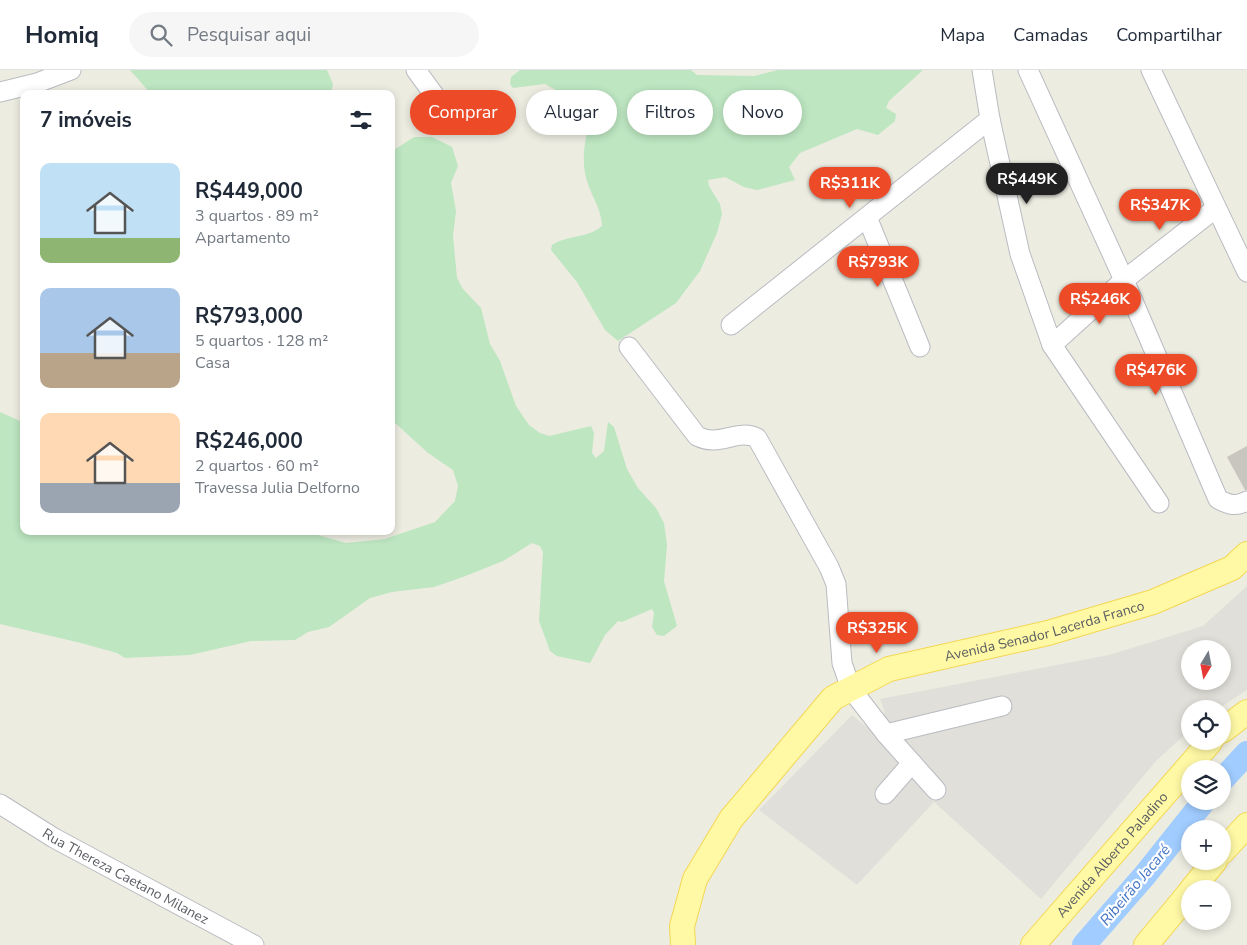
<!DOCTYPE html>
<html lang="pt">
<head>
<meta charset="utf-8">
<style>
  :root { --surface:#fff; --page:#f6f6f7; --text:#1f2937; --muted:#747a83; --line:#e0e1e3; --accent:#ed4b28 }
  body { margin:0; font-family:"Nunito Sans",sans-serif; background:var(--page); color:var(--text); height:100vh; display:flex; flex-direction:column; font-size:19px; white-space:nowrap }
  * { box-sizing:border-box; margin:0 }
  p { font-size:16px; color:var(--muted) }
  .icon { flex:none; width:28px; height:28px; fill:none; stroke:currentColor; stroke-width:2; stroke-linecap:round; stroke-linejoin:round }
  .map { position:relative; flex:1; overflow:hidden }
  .sheet { position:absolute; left:20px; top:20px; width:375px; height:445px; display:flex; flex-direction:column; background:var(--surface); border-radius:10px; box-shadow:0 2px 8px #0003 }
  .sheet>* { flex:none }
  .hud { position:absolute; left:410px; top:20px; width:475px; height:45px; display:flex; gap:10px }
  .needle { width:32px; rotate:190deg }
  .tools { position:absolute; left:1181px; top:570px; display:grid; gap:10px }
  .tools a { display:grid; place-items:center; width:50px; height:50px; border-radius:50%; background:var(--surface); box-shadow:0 2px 8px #0003; font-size:25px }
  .price { position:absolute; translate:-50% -42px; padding:0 11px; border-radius:18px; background:var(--accent); color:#fff; font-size:16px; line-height:32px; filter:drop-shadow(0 1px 2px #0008) }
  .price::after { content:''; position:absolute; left:50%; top:30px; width:15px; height:11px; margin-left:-8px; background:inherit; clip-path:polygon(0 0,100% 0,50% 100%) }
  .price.active { background:#222; color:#fff }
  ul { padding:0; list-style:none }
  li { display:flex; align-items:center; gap:15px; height:125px; padding:0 20px }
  li span { display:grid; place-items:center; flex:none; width:140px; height:100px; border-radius:10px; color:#555 }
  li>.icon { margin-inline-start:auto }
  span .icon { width:60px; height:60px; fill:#fffc; stroke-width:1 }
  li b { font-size:21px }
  h2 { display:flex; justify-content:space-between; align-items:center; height:60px; padding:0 20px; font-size:21px }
  .chip { padding:0 18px; border-radius:22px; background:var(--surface); box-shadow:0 2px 8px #0003; font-size:18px; line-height:45px }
  .chip.active { background:var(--accent); color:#fff }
  header { display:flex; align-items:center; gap:30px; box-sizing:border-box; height:70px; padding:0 25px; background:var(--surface); border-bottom:1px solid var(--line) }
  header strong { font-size:24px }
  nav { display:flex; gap:28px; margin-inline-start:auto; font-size:18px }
  .search { width:350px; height:45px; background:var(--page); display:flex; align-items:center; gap:12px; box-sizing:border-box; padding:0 18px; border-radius:28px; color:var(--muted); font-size:19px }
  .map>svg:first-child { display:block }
  .industrial { fill:#e1dfd9; fill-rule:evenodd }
  .green { fill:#bde6c1 }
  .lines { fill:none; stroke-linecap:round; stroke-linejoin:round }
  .river { stroke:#a0ccff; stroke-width:24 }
  .building { fill:#c8c6bf }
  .minor-casing { stroke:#b9bbc1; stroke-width:21 }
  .major-casing { stroke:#f4d753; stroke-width:26 }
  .minor { stroke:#fff; stroke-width:19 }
  .major { stroke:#fff9a5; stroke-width:24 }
  .labels { text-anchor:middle; stroke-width:4.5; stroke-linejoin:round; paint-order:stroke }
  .street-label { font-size:14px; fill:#5a5d63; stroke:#fff }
  .water-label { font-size:15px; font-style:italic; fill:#4073c5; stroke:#fff }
</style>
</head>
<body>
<header>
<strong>Homiq</strong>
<div class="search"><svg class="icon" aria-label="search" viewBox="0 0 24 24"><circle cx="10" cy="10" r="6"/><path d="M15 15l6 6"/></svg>Pesquisar aqui</div>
<nav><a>Mapa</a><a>Camadas</a><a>Compartilhar</a></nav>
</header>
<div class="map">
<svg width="1247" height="875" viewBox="0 0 1247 875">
  <rect width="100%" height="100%" fill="#edece1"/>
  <!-- industrial -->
  <path class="industrial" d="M 1247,516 L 1247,620 L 1218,639 L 1190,639 L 1190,660 L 1156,691 L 1041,829 L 934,732 L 857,815 L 759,740 L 852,645 L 868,658 L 885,643 L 880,629 L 1109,585 L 1203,556 ZM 1190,579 L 1222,579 L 1222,611 L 1190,611 Z"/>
  <!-- green -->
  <g class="green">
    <path d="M 130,0 L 327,0 L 333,14 L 331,24 L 151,24 Z"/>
    <path d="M 520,0 L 691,0 L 697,5 L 754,6 L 778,0 L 923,0 L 889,31 L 886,38 L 896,44 L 895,51 L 878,65 L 857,59 L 800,83 L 789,97 L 795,110 L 757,120 L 744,117 L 725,107 L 708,110 L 709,116 L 720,134 L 722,144 L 717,163 L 700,201 L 676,233 L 618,271 L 605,260 L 577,212 L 551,180 L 552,175 C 567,165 589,168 602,156 C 601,137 592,128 587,111 C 579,85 588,60 593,34 L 588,31 L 574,30 L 545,14 L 513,18 L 510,14 L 511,7 Z"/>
    <path d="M 414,67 L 432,67 L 452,77 L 458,96 L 451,113 L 456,141 L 453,166 L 457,208 L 463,219 L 481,238 L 490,274 L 500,291 L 516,336 L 529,355 L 540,363 L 549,366 L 591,356 L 594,363 L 592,383 L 596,388 L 604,381 L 608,352 L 614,357 L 627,399 L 638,418 L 656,438 L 664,453 L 667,475 L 664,511 L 677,556 L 664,566 L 657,565 L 652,557 L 654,543 L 652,539 L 622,552 L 618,551 L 605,565 L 590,593 L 557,586 L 550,581 L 539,551 L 543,482 L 540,476 L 532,473 L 503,491 L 463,507 L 434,517 L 392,522 L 370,528 L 329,557 L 308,562 L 295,570 L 251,571 L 190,585 L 125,588 L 117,583 L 81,573 L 0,554 L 0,342 L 20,351 L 24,356 L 24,461 L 304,461 L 346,473 L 385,469 L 435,452 L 455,431 L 458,416 L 453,400 L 428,383 L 393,351 L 391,347 L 391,82 Z"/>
  </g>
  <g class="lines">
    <!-- river -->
    <g class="river">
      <path d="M 1222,710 L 1247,683"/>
      <path d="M 1084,875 L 1145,805 L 1204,731"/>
    </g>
  </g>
  <!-- building -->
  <path class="building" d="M 1247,376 L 1247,420 L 1245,420 L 1227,387 Z"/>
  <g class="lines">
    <!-- minor casing -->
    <g class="minor-casing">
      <g id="minor">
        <path d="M 416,0 L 445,40"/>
        <path d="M 982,0 L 990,49 L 1020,184 L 1052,275 L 1159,433"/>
        <path d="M 1028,0 L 1124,210 L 1218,429 C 1229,435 1236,437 1247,431"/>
        <path d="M 1151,0 L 1247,202"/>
        <path d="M 0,22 L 37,13 L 71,0"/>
        <path d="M 867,147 L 920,277"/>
        <path d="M 731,255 L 990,49"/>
        <path d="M 1052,275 L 1124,210 L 1216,138"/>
        <path d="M 629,277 L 697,366 C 719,378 737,358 757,368 L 829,497 L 836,514 L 842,593 L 851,619 L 886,664 L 936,720"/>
        <path d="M 886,664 L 1002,636"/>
        <path d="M 885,724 L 912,693"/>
        <path id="s1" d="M 0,734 L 54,768 L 254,875"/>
      </g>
    </g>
    <!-- major casing -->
    <g class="major-casing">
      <g id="major">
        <path d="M 1222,661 L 1247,642"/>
        <path d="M 1222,782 L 1247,755"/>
        <path d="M 1192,819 L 1215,791"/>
        <path id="s2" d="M 683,875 L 682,856 L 695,809 L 731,749 L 833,628 L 889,599 L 1048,563 L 1153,532 L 1232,498 L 1247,484"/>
        <path id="s3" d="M 1033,875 L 1211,671"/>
        <path d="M 1146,875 L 1190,822"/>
      </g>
    </g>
    <!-- minor -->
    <use href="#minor" class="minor"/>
    <!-- major -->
    <use href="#major" class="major"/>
  </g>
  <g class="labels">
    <!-- street labels -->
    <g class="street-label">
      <text dy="5" stroke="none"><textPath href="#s2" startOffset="519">Avenida Senador Lacerda Franco</textPath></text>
      <text dy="5" stroke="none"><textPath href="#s3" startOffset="120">Avenida Alberto Paladino</textPath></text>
      <text dy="5" stroke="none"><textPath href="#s1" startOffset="145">Rua Thereza Caetano Milanez</textPath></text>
    </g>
    <!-- water labels -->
    <g class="water-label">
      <text transform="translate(1135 815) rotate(-50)" y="5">Ribeirão Jacaré</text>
    </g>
  </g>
</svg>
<div class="tools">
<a><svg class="needle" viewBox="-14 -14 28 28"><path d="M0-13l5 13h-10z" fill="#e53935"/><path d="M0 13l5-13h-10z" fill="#747a83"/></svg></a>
<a><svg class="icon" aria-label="locate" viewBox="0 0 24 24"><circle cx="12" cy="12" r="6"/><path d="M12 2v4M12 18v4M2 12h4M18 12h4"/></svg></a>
<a><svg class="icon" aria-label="layers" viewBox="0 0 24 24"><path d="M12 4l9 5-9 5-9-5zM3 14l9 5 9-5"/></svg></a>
<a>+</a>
<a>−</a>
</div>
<b class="price active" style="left:1027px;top:135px">R$449K</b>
<b class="price" style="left:850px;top:139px">R$311K</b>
<b class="price" style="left:1160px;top:161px">R$347K</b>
<b class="price" style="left:878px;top:218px">R$793K</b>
<b class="price" style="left:1100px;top:255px">R$246K</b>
<b class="price" style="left:1156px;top:326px">R$476K</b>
<b class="price" style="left:877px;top:584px">R$325K</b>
<div class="hud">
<a class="chip active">Comprar</a>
<a class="chip">Alugar</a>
<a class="chip">Filtros</a>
<a class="chip">Novo</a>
</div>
<section class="sheet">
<h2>7 imóveis<svg class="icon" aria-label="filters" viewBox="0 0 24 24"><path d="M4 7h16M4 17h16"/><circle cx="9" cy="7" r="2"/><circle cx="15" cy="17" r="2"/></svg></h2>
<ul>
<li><span style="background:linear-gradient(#bfe0f5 75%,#8fb573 0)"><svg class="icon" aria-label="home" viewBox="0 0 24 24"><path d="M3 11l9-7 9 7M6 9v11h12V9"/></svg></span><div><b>R$449,000</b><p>3 quartos · 89 m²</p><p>Apartamento</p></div></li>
<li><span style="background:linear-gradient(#a9c7e8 65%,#b9a48a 0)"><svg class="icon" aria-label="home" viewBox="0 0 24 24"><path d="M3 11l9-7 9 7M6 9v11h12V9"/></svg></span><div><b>R$793,000</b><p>5 quartos · 128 m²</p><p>Casa</p></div></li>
<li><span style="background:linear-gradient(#ffd9b3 70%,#9aa5b1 0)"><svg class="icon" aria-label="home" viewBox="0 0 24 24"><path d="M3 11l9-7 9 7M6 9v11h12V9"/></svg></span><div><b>R$246,000</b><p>2 quartos · 60 m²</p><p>Travessa Julia Delforno</p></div></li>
</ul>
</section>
</div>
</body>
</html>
